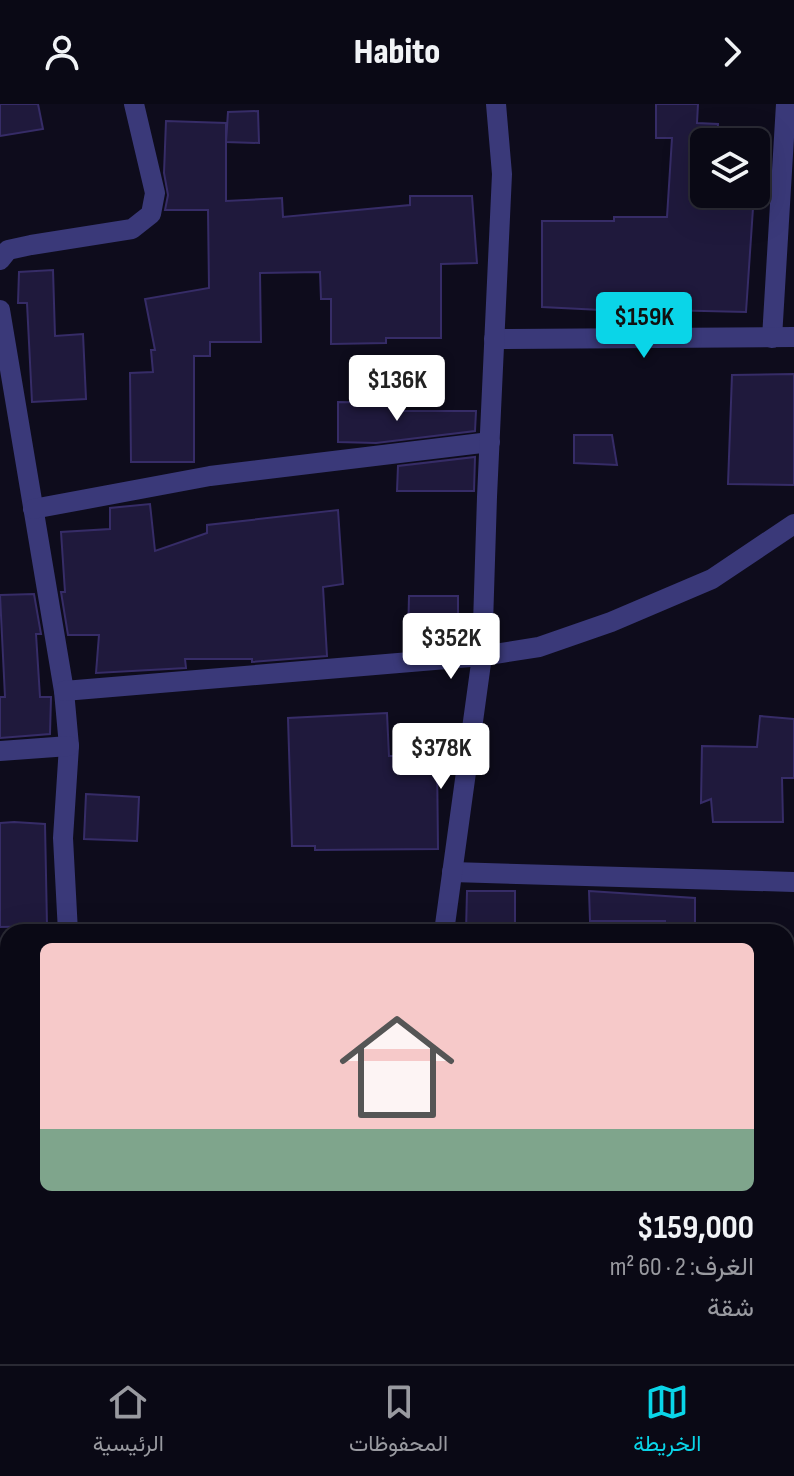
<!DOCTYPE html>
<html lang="ar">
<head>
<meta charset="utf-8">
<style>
  :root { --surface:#0a0915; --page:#13121e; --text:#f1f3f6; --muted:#999aa0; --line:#2a2a34; --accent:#0ad5e8 }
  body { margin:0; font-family:"Sofia Sans Condensed",Vazirmatn,sans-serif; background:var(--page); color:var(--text); direction:rtl; height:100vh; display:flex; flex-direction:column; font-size:30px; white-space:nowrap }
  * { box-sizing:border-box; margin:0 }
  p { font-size:26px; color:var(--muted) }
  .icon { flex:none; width:44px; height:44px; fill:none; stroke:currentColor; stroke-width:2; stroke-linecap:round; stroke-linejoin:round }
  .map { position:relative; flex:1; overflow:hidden; direction:ltr }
  .drawer { position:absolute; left:0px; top:820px; width:794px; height:440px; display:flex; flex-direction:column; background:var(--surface); border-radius:24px 24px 0 0; box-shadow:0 8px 32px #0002,0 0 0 2px var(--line); direction:rtl }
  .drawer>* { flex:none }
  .tools { position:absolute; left:690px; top:24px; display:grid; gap:16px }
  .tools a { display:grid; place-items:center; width:80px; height:80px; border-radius:12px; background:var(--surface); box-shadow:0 8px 32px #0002,0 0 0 2px var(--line); font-size:40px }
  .price { position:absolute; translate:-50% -68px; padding:0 18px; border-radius:8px; background:#fff; color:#222; font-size:26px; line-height:52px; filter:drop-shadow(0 2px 4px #0008) }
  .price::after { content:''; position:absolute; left:50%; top:48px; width:24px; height:18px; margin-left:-12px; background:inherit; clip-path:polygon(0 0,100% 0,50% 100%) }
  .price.selected { background:var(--accent); color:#111 }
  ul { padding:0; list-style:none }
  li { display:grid; align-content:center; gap:16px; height:424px; padding:0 40px }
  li+li { border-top:2px solid var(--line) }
  li span { display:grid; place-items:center; height:248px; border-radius:12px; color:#555 }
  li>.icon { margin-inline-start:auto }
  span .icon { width:144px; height:144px; fill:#fffc; stroke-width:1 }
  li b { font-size:34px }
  header { display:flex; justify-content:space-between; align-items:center; height:104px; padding:0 40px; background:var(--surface); font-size:36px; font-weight:800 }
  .tab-bar { display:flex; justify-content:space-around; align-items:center; height:112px; border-top:2px solid var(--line); background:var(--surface); font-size:22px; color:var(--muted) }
  .tab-bar a { display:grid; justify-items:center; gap:4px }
  .tab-bar .selected { color:var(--accent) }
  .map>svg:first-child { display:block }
  .building { fill:#1f193c; stroke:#362c67; stroke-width:2 }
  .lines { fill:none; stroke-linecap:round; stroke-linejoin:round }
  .street { stroke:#3a3979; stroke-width:20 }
</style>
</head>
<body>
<header><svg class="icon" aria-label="forward" viewBox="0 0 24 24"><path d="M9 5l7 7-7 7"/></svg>Habito<svg class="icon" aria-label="person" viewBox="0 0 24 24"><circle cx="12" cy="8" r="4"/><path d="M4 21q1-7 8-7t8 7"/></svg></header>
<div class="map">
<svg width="794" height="1260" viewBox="0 0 794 1260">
  <rect width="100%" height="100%" fill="#0e0c1c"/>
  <!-- building -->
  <g class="building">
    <path d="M 0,0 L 38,0 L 43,25 L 0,32 Z"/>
    <path d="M 656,0 L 698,0 L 697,19 L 718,20 L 717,38 L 704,38 L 704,90 L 712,90 L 710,105 L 753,104 L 746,208 L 662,206 L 661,209 L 542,203 L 542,117 L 614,117 L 614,113 L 667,113 L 672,34 L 656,34 Z"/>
    <path d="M 258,7 L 259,39 L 226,38 L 228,8 Z"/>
    <path d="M 166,17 L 226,19 L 226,97 L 282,94 L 283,113 L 410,101 L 410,92 L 472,92 L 477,159 L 441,160 L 441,234 L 386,234 L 386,239 L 331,240 L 331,195 L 321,195 L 320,168 L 260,169 L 261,238 L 210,238 L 210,252 L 194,252 L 194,358 L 131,358 L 130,269 L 153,268 L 151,246 L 155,246 L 145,195 L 209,184 L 208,106 L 165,106 L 168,91 L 164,69 Z"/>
    <path d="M 53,166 L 55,232 L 83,230 L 86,295 L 32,298 L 27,199 L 18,199 L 19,168 Z"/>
    <path d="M 794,270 L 794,381 L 728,380 L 732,271 Z"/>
    <path d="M 338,298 L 400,299 L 400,307 L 476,307 L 475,327 L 376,339 L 338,338 Z"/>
    <path d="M 574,331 L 612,331 L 617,361 L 574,359 Z"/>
    <path d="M 475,353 L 474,387 L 397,387 L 398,362 Z"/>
    <path d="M 150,400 L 155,447 L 207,429 L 207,421 L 338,406 L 343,480 L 323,483 L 327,552 L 252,558 L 252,555 L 185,555 L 186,564 L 96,569 L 99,531 L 68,531 L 61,488 L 65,488 L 61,428 L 110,425 L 110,404 Z"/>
    <path d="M 34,490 L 41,530 L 36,530 L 40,593 L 51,593 L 50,630 L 0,634 L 0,593 L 5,593 L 0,491 Z"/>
    <path d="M 409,492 L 458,492 L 458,534 L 408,534 Z"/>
    <path d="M 387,609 L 389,652 L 437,652 L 438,745 L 315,746 L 315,742 L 292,742 L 288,614 Z"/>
    <path d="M 760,612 L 794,615 L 794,674 L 782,674 L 783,718 L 713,718 L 711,695 L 701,699 L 702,642 L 757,643 Z"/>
    <path d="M 86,690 L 139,693 L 137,737 L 84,735 Z"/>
    <path d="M 14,718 L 45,720 L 47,822 L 0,823 L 0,719 Z"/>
    <path d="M 467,787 L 515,787 L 515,828 L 466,828 Z"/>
    <path d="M 589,787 L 695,794 L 695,828 L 665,828 L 665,817 L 590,817 Z"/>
  </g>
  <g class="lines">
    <!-- street -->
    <g class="street">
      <path d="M 0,156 L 8,146 L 31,141 L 132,125 L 151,110 L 155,89 L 134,0"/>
      <path d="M 0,206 L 64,587 L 69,642 L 63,734 L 68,828"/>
      <path d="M 772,234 L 786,0"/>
      <path d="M 494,235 L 794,233"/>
      <path d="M 33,405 L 210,372 L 490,338"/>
      <path d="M 64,587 L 482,552 L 539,543 L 611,518 L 712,475 L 794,420"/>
      <path d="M 0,647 L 69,642"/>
      <path d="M 452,768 L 794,778"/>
      <path d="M 444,828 L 482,552 L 487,393 L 502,70 L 496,0"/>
      <path d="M 0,978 L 8,978"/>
      <path d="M 786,1074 L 794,1074"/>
      <path d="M 0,1114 L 8,1113"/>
      <path d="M 356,1260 L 357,1252"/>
    </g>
  </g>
</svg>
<div class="tools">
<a><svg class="icon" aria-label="layers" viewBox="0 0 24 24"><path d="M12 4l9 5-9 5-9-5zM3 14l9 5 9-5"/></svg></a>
</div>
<b class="price selected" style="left:644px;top:256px">$159K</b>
<b class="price" style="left:397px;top:319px">$136K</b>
<b class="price" style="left:451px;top:577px">$352K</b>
<b class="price" style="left:441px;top:687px">$378K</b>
<section class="drawer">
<ul>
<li><span style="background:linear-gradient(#f6c9c9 75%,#7fa58c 0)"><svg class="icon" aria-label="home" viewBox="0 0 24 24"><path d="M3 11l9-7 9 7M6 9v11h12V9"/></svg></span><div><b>$159,000</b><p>الغرف: 2 · 60 m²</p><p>شقة</p></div></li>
</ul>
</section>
</div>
<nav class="tab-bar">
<a class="selected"><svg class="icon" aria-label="map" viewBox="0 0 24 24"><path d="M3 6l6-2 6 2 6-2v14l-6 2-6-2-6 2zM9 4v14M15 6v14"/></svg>الخريطة</a>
<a><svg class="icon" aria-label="saved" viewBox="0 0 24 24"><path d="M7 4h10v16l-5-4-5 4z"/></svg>المحفوظات</a>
<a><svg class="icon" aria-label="home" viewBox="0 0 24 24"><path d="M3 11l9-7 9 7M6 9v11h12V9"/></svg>الرئيسية</a>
</nav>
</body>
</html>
